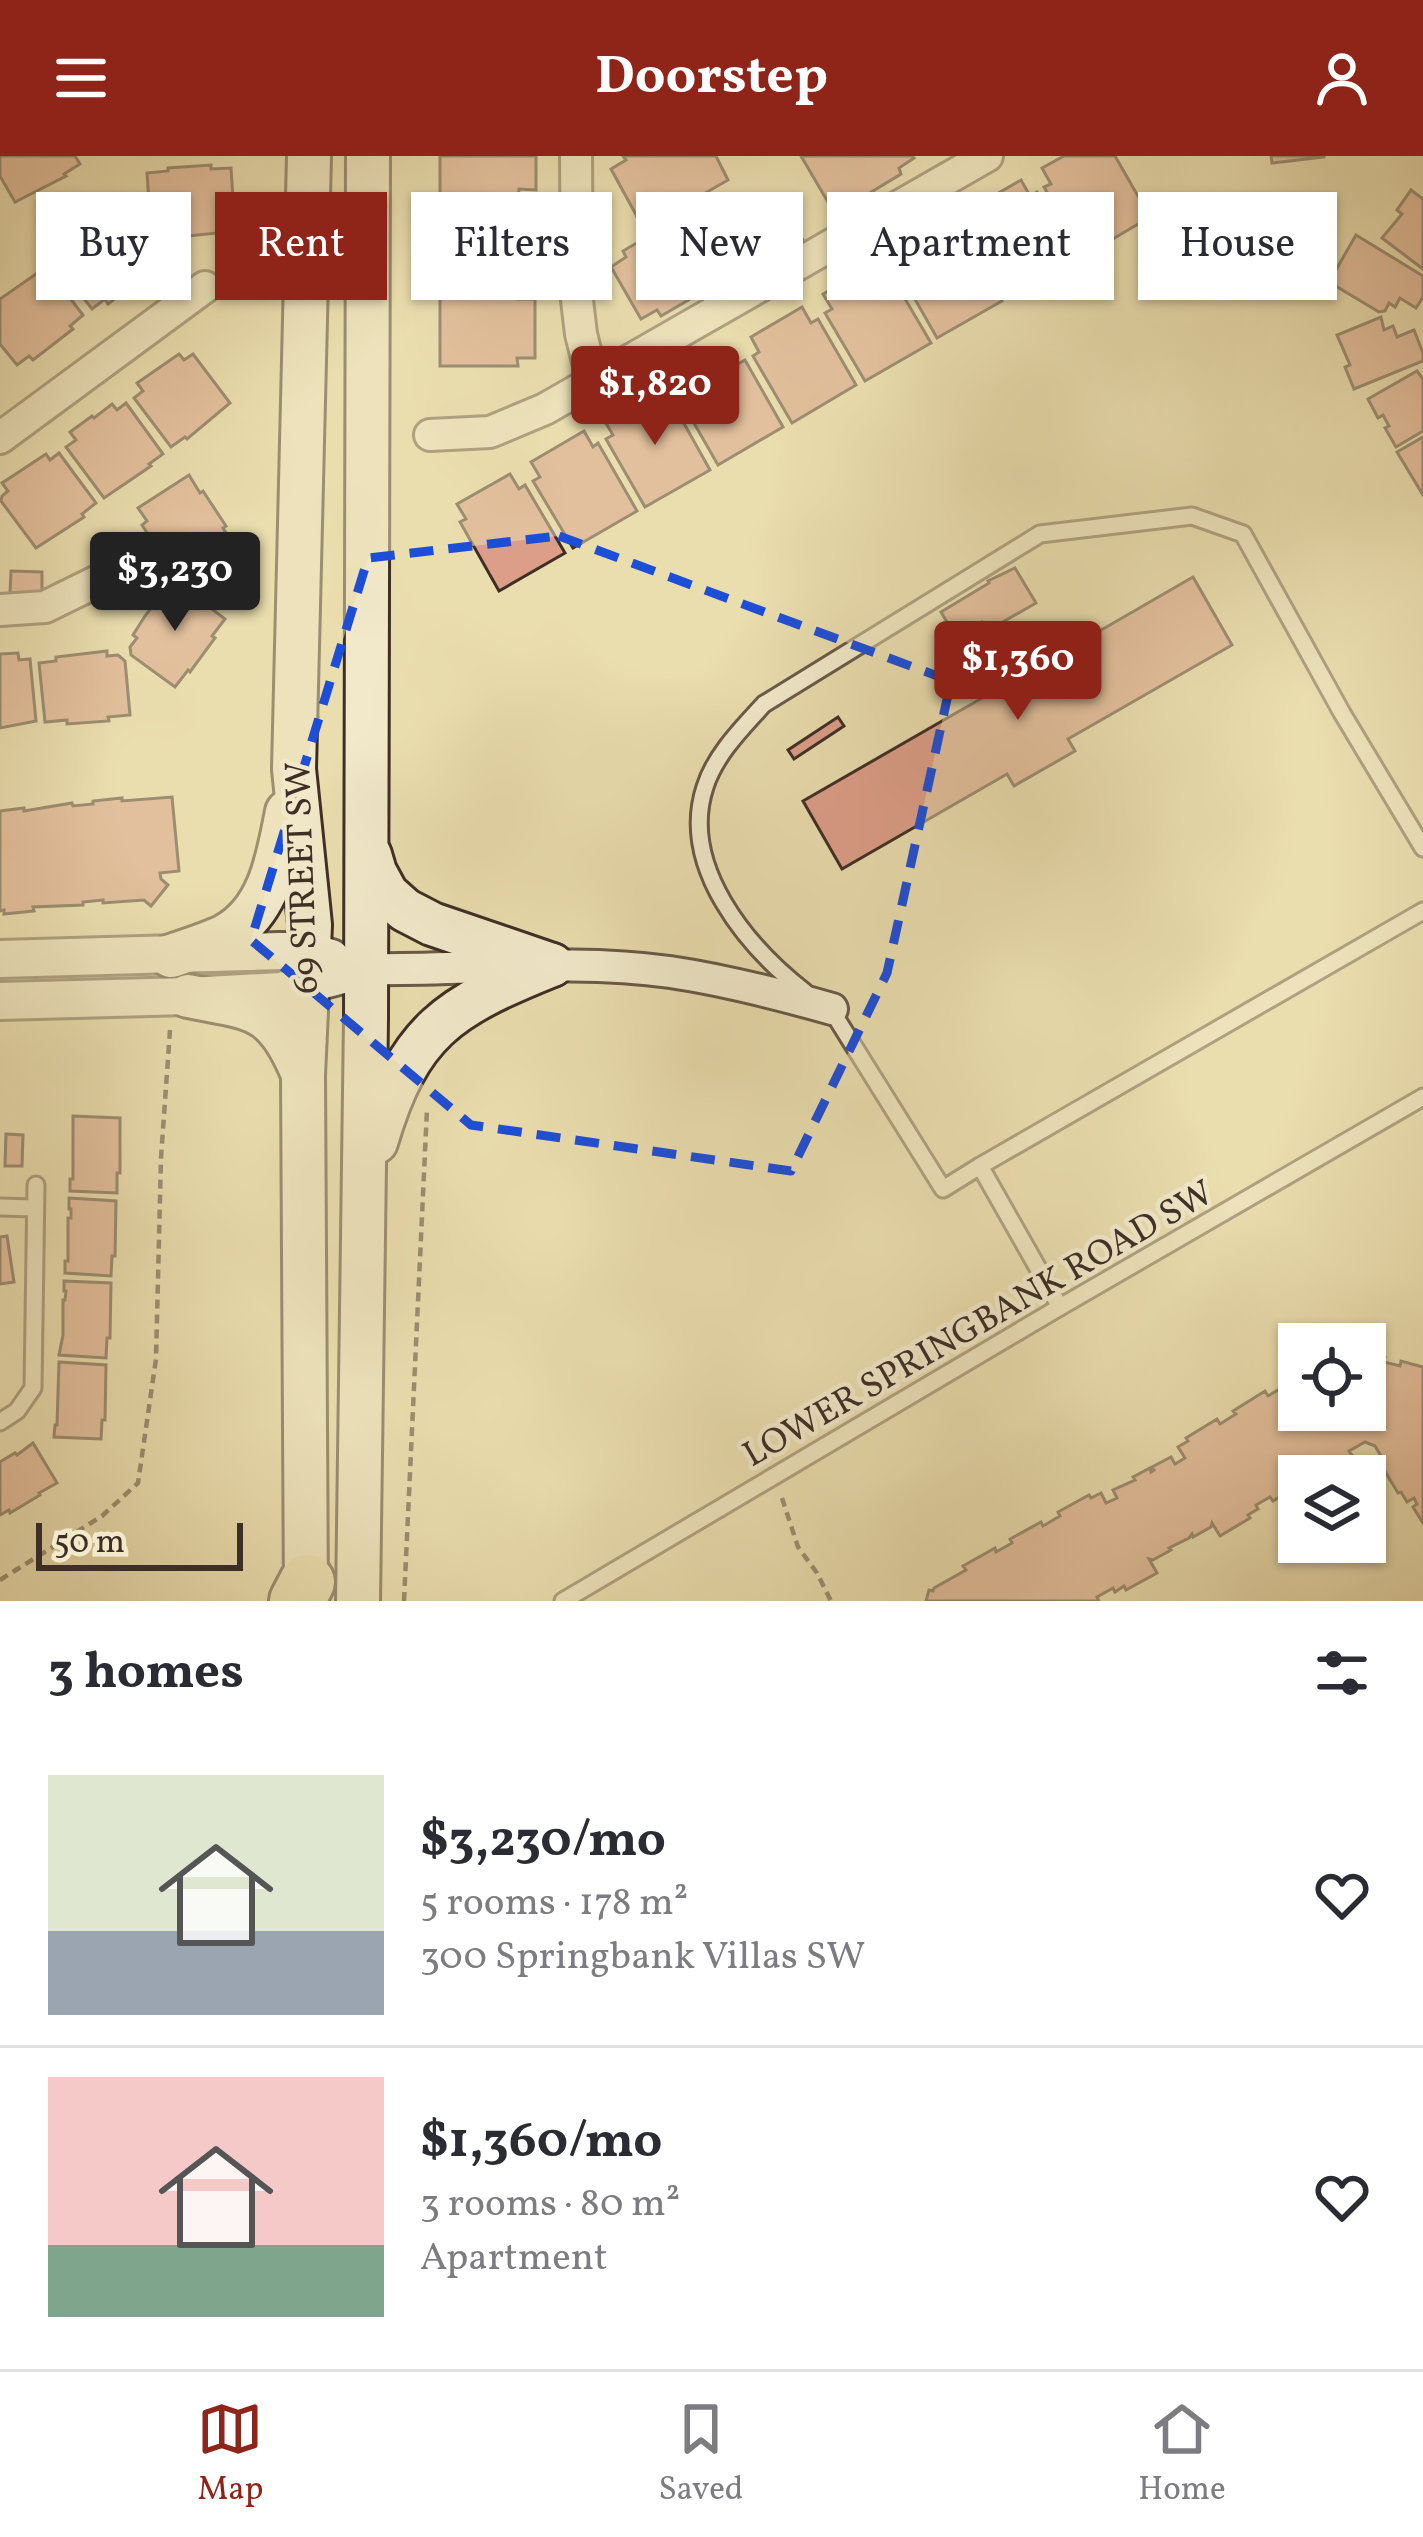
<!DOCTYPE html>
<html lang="en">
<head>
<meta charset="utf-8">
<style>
  :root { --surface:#fff; --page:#f7f7f7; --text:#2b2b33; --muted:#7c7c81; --line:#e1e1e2; --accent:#8f2418 }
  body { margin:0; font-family:Vollkorn,serif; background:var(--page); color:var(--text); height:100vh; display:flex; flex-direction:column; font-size:45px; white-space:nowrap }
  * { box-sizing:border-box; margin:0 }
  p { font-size:39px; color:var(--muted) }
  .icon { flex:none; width:66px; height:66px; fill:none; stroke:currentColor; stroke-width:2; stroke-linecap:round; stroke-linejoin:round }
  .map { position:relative; height:1445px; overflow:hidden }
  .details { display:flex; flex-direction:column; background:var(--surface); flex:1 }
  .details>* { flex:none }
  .guide { position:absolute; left:36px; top:36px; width:1353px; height:108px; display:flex; gap:24px }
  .tools { position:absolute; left:1278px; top:1167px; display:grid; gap:24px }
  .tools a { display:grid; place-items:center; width:108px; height:108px; border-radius:0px; background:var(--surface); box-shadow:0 3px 9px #0004; font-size:60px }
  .scale { position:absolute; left:36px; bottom:30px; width:207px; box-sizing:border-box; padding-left:12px; border:6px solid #3e2f26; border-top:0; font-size:33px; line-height:42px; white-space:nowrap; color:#3e2f26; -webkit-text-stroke:9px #f1e9ca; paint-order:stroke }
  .price { position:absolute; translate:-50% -102px; padding:0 27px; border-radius:12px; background:var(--accent); color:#fff; font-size:39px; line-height:78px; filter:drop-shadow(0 3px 6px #0008) }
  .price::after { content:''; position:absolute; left:50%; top:72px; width:36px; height:27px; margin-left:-18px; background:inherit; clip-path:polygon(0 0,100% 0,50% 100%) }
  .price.on { background:#222; color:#fff }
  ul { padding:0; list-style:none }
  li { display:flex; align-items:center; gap:36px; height:300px; padding:0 48px }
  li+li { border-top:3px solid var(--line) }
  li span { display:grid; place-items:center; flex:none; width:336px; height:240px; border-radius:0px; color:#555 }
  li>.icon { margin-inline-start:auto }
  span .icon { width:144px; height:144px; fill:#fffc; stroke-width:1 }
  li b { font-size:51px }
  h2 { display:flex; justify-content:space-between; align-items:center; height:144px; padding:0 48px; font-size:51px }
  .pill { padding:0 42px; border-radius:0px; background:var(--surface); box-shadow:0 3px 9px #0004; font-size:42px; line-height:108px }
  .pill.on { background:var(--accent); color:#fff }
  header { display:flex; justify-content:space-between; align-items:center; height:156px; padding:0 48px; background:var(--accent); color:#fff; font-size:54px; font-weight:700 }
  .tab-bar { display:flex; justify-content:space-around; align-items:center; height:168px; border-top:3px solid var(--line); background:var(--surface); font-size:33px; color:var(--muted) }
  .tab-bar a { display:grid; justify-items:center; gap:6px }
  .tab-bar .on { color:var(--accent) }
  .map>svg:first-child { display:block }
  .building { fill:#dc9e88; stroke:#3e2f26; stroke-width:3 }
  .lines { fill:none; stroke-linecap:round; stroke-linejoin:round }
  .service-casing { stroke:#695a48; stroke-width:21 }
  .minor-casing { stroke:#695a48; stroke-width:36 }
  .tertiary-casing { stroke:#695a48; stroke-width:42 }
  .secondary-casing { stroke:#3e2f26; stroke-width:48 }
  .motorway-casing { stroke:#3e2f26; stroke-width:60 }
  .path { stroke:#3e2f26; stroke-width:4.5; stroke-dasharray:9 6; stroke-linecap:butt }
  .service { stroke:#f1e9ca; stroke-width:15 }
  .minor { stroke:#f1e9ca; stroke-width:30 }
  .tertiary { stroke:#f1e9ca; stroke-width:36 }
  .secondary { stroke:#f1e9ca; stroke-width:42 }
  .motorway { stroke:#eaddae; stroke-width:54 }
  .marked { fill:none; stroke:#1d4ed8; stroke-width:9; stroke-dasharray:24 15; stroke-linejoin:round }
  .labels { text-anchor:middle; stroke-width:9; stroke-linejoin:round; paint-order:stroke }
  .street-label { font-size:36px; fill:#3e2f26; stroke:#f1e9ca }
</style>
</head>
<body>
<header><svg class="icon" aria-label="menu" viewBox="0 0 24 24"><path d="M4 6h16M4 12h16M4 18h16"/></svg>Doorstep<svg class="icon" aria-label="person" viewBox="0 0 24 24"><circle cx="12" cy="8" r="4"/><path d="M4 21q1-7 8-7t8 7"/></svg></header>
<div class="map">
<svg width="1423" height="1445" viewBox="0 0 1423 1445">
  <rect width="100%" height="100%" fill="#eaddae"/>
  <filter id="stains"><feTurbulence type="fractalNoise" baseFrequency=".00167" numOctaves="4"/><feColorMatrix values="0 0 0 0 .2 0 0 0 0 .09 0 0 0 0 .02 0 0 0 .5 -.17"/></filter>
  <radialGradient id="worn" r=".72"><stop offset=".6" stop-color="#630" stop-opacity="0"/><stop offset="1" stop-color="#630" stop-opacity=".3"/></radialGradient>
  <!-- building -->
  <g class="building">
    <path d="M 0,0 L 75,0 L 80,8 L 64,18 L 66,20 L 15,46 L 0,20 Z"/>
    <path d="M 440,0 L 536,0 L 536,34 L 519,33 L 518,41 L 440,41 Z"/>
    <path d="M 623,0 L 716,0 L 728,24 L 660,63 L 657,57 L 640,66 L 611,13 L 626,4 Z"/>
    <path d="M 801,0 L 912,0 L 914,2 L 899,12 L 901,18 L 835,58 Z"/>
    <path d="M 1064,0 L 1115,0 L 1150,61 L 1084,100 L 1044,31 L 1051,28 L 1042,12 Z"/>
    <path d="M 1271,0 L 1324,0 L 1324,1 L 1272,7 Z"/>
    <path d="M 211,9 L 211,13 L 231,12 L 235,72 L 218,73 L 218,77 L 167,82 L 167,75 L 151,76 L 147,17 L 168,15 L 168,12 Z"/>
    <path d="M 1021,24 L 1030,40 L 1037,36 L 1075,104 L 1010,141 L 972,73 L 978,70 L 969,54 Z"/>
    <path d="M 1411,34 L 1423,43 L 1423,113 L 1382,82 L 1402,58 L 1397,54 Z"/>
    <path d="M 439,50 L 518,51 L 517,57 L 536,58 L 535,118 L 517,118 L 517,124 L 439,125 Z"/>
    <path d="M 123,55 L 159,103 L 145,113 L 148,117 L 108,148 L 105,143 L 92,153 L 55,106 L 104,65 L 106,68 Z"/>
    <path d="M 690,56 L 728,121 L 661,160 L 657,154 L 641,163 L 611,111 L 626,101 L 623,95 Z"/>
    <path d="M 790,61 L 804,86 L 777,101 L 763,77 Z"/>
    <path d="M 949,66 L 958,82 L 965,78 L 1002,145 L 937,182 L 899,115 L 905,111 L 896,96 Z"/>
    <path d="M 1356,79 L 1423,120 L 1423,141 L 1416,152 L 1400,142 L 1395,151 L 1389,147 L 1385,155 L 1379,156 L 1329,126 Z"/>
    <path d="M 876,108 L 884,123 L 891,119 L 931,187 L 865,225 L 825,157 L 832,153 L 823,138 Z"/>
    <path d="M 46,111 L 83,159 L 70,170 L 73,173 L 33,204 L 29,200 L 17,209 L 0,188 L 0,143 Z"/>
    <path d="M 518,134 L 518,143 L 535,143 L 535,202 L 517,202 L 518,210 L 440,210 L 440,135 Z"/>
    <path d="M 802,151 L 811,167 L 818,163 L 856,229 L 792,267 L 753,200 L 759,196 L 751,181 Z"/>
    <path d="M 1381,161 L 1384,174 L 1393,170 L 1397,181 L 1414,174 L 1423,197 L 1423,205 L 1354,233 L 1345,211 L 1350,209 L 1337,179 Z"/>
    <path d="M 729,192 L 738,208 L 745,204 L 783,271 L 718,309 L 679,241 L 685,237 L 677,222 Z"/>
    <path d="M 179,198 L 184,204 L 193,198 L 230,247 L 187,283 L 185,281 L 171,291 L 134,242 L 143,235 L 137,227 Z"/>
    <path d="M 1417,215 L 1423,223 L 1423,275 L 1396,291 L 1385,272 L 1389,270 L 1383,259 L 1378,262 L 1368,243 Z"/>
    <path d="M 656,234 L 665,250 L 672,246 L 710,314 L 645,351 L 606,283 L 613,279 L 604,264 Z"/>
    <path d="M 126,247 L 163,298 L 149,308 L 151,310 L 104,342 L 66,291 L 76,284 L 70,276 L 92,260 L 94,262 L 112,248 L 117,254 Z"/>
    <path d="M 584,275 L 593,291 L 598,287 L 637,355 L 573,392 L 533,325 L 540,321 L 531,306 Z"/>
    <path d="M 1423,281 L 1423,339 L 1397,296 Z"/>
    <path d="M 59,297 L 96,347 L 82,358 L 84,361 L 36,392 L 1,345 L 2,340 L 8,335 L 2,327 L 46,298 L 50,304 Z"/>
    <path d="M 510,318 L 519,333 L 525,329 L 565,397 L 499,435 L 460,366 L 466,363 L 457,348 Z"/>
    <path d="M 189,319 L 200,337 L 203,335 L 226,370 L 223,372 L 234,390 L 184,422 L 175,408 L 171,411 L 157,392 L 142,369 L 147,365 L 138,352 Z"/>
    <path d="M 1015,412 L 1036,447 L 987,475 L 982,466 L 956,481 L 941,456 L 989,427 L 988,425 Z"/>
    <path d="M 11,415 L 42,416 L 42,438 L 10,437 Z"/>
    <path d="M 1193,421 L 1232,489 L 1068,583 L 1075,595 L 1014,630 L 1007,618 L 842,713 L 803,645 L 989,538 L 979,521 L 1015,501 L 1025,518 Z"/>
    <path d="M 177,426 L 225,463 L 212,480 L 215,482 L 190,516 L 188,514 L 175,531 L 131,499 L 130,491 L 137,482 L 133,479 L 145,460 L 162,437 L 167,440 Z"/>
    <path d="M 107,495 L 107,500 L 118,499 L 125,505 L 130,559 L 108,561 L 109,565 L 67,568 L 67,564 L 45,566 L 39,507 L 56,505 L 56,501 Z"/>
    <path d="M 18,497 L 19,504 L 30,503 L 36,565 L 0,572 L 0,498 Z"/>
    <path d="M 838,561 L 844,570 L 794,603 L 788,594 Z"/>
    <path d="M 172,641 L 179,715 L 160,717 L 161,723 L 168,729 L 151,750 L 144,744 L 103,747 L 103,744 L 83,746 L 83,749 L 33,751 L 34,755 L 4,758 L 4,754 L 0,755 L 0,655 L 24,652 L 24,655 L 72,647 L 73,650 L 93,648 L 93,645 L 122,642 L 122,645 Z"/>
    <path d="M 73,960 L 120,962 L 120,1017 L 117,1017 L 117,1037 L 70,1035 L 70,1023 L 73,1023 Z"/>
    <path d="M 6,978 L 23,979 L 22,1010 L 5,1010 Z"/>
    <path d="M 69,1042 L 116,1045 L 115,1100 L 112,1100 L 111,1120 L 65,1117 L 65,1105 L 68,1105 L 68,1062 L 71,1062 L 71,1053 L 69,1053 Z"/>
    <path d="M 7,1080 L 14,1126 L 0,1128 L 0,1081 Z"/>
    <path d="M 64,1125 L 111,1127 L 110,1182 L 107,1182 L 106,1202 L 59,1199 L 63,1179 L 63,1144 L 65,1144 L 66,1135 L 64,1135 Z"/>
    <path d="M 1365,1196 L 1385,1201 L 1384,1206 L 1400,1210 L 1401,1205 L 1423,1211 L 1423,1367 L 1413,1351 L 1417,1348 L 1414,1342 L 1407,1346 L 1401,1336 L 1398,1337 L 1380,1307 L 1384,1305 L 1375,1290 L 1365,1286 L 1349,1295 L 1352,1299 L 1321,1318 L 1318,1313 L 1307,1320 L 1299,1320 L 1299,1329 L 1273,1345 L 1270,1341 L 1256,1349 L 1258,1353 L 1248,1359 L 1250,1362 L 1220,1380 L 1212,1367 L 1211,1371 L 1193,1381 L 1192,1378 L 1189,1382 L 1169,1392 L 1171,1394 L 1153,1404 L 1149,1403 L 1157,1417 L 1126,1434 L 1124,1430 L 1115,1436 L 1113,1432 L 1097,1441 L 1099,1445 L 926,1445 L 929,1434 L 933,1435 L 934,1432 L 966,1414 L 963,1410 L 995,1392 L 996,1396 L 1012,1387 L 1010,1383 L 1041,1366 L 1043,1370 L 1060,1360 L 1058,1356 L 1089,1339 L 1091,1342 L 1101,1337 L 1106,1347 L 1117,1342 L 1113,1334 L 1135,1324 L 1133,1321 L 1150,1312 L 1151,1316 L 1154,1314 L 1152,1311 L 1171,1301 L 1175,1308 L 1185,1302 L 1178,1291 L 1188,1285 L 1186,1282 L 1217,1263 L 1220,1268 L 1236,1258 L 1233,1255 L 1265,1235 L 1268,1240 L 1283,1231 L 1281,1228 L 1299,1217 L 1299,1254 L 1365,1254 Z"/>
    <path d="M 59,1206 L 106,1209 L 105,1264 L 102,1264 L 101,1283 L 54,1281 L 55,1269 L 57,1269 Z"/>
    <path d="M 33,1287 L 57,1327 L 39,1337 L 40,1339 L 10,1357 L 9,1354 L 0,1359 L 0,1306 L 15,1297 L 17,1299 Z"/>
  </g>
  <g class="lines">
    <!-- service casing -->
    <g class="service-casing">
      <g id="service">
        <path d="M 805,836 C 747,791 679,710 705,631 C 715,599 742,572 764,548 L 1040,378 L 1192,360 L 1243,378 L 1342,557 L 1423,692"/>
        <path d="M 830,852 L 943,1033 L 980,1010"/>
        <path d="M 0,1051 L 34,1052"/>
        <path d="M 1060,1151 L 980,1010 L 1423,755"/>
        <path d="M 0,1266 L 17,1255 L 33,1232 L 36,1029"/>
        <path d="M 563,1445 L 1060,1151 L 1423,941"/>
      </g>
    </g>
    <!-- minor casing -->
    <g class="minor-casing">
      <g id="minor">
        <path d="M 576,0 L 577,144 L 581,178 L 593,226"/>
        <path d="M 430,279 L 490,276 L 545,253 L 987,0"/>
        <path d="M 0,282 L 205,131"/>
        <path d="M 0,454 L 45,451 L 98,425"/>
        <path d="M 365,813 C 466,815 569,802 670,816 C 724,824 779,838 832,853"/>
      </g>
    </g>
    <!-- tertiary casing -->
    <g class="tertiary-casing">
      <g id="tertiary">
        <path d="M 0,803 L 279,795 L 308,795 L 331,802"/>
        <path d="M 0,845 L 188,840 L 281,835 L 365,813"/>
      </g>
    </g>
    <!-- secondary casing -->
    <g class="secondary-casing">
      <g id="secondary">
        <path d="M 370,699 L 375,716 L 387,738 L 405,754 L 432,768 L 552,809"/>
        <path d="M 171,800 C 189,794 208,788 225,780 C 270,756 278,702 287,656"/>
        <path d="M 188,840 C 253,853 274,849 302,916"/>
        <path d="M 376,986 C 409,874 448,851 552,809"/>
        <path d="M 306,1445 L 303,919 L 310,769 L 294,613 L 309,0"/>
        <path d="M 358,1445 L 366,863 L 368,0"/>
      </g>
    </g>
    <!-- motorway casing -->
    <g class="motorway-casing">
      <path id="motorway" d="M 297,1445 L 307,1426"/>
    </g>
    <!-- path -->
    <g class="path">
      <path d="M 782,1342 L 798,1391 L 817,1417 L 831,1445"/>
      <path d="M 0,1424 L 102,1360 L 138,1327 L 156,1203 L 161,1002 L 170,874"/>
      <path d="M 404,1445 L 427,953"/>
    </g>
    <!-- service -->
    <use href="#service" class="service"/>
    <!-- minor -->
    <use href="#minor" class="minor"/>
    <!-- tertiary -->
    <use href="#tertiary" class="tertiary"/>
    <!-- secondary -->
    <use href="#secondary" class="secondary"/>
    <!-- motorway -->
    <use href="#motorway" class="motorway"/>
  </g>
  <!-- marked area -->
  <path d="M0 0H1423V1445H0ZM 559,380 L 951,525 L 887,817 L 791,1015 L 471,969 L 251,784 L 368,402 Z" fill="#eaddae" fill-opacity=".55" fill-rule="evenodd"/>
  <path class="marked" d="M 559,380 L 951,525 L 887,817 L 791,1015 L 471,969 L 251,784 L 368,402 Z"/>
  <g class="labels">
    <!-- street labels -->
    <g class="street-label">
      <text transform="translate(300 722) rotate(-92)" y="13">69 STREET SW</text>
      <text transform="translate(977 1166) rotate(-30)" y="13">LOWER SPRINGBANK ROAD SW</text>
    </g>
  </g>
  <rect width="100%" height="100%" filter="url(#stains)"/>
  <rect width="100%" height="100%" fill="url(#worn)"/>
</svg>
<div class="tools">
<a><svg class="icon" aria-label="locate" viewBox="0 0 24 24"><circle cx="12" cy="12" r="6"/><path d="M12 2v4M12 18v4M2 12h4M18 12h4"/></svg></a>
<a><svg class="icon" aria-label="layers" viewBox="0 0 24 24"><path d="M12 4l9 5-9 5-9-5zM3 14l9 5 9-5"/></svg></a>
</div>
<div class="scale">50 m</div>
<b class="price" style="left:655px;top:292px">$1,820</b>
<b class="price on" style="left:175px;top:478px">$3,230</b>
<b class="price" style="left:1018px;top:567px">$1,360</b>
<div class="guide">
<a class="pill">Buy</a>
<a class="pill on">Rent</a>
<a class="pill">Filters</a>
<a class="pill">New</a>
<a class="pill">Apartment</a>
<a class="pill">House</a>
</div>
</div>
<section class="details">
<h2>3 homes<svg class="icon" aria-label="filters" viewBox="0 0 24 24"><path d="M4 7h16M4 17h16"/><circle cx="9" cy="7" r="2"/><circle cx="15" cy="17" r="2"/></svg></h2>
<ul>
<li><span style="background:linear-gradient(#dfe7d0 65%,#9aa5b1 0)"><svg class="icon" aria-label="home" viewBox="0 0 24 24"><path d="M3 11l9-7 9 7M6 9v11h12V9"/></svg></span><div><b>$3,230/mo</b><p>5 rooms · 178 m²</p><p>300 Springbank Villas SW</p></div><svg class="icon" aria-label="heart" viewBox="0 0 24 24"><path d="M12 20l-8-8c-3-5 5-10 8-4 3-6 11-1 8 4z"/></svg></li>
<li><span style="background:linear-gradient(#f6c9c9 70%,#7fa58c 0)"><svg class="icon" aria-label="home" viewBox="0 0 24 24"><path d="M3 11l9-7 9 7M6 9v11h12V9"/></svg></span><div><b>$1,360/mo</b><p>3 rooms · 80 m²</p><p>Apartment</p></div><svg class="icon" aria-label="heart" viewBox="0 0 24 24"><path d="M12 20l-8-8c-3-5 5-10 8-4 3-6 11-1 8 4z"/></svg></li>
</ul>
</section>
<nav class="tab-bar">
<a class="on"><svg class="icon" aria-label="map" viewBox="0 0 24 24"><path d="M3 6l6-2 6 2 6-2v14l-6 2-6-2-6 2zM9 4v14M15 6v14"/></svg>Map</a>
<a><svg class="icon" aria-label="saved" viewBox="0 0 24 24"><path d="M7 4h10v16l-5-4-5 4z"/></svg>Saved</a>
<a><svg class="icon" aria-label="home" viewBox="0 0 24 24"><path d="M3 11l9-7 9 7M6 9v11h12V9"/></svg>Home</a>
</nav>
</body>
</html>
